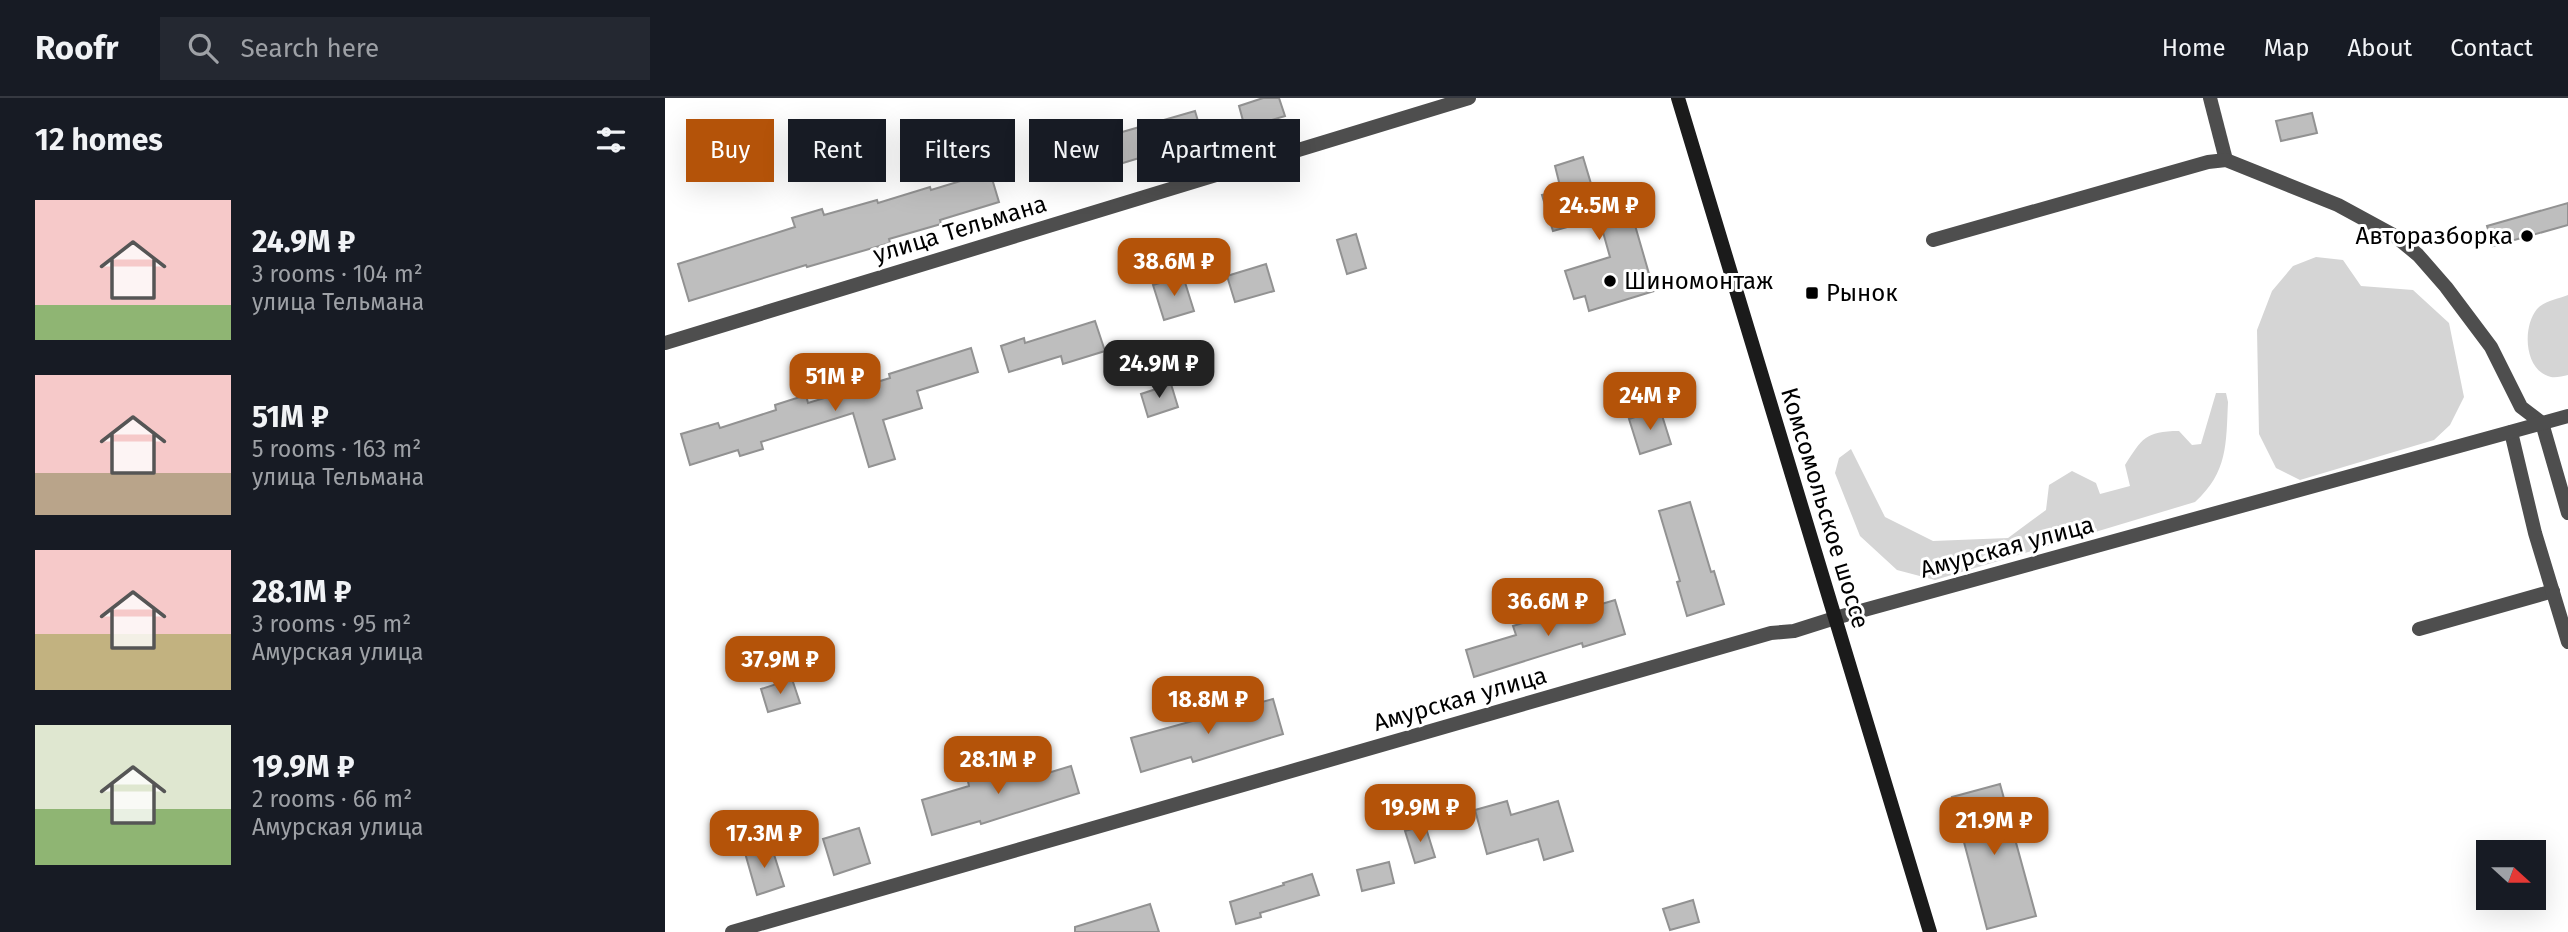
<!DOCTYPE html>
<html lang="en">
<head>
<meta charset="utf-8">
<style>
  :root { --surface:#171b24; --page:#242831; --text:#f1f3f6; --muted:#9ea1a6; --line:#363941; --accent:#b45309 }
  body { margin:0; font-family:"Fira Sans",sans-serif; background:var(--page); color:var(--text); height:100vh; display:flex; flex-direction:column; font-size:26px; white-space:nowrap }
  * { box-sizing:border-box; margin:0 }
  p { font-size:23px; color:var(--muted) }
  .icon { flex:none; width:38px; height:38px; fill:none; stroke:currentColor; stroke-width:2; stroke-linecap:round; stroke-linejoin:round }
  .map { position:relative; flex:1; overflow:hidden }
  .details { display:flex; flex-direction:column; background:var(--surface); width:665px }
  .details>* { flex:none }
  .top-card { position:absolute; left:21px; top:21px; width:665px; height:63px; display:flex; gap:14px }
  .needle { width:46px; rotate:111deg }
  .fabs { position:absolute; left:1811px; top:742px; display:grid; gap:14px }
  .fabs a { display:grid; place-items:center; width:70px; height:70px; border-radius:0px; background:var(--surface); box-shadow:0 7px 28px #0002; font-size:35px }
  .price { position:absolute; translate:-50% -60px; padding:0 16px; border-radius:14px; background:var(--accent); color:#fff; font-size:23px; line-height:46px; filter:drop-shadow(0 2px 4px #0008) }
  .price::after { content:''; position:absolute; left:50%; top:42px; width:21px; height:16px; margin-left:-10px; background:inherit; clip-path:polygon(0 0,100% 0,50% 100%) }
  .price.selected { background:#222; color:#fff }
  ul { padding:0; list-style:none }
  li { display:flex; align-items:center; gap:21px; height:175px; padding:0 35px }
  li span { display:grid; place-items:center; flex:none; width:196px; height:140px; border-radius:0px; color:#555 }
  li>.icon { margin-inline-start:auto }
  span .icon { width:84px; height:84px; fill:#fffc; stroke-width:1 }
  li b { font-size:30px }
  h2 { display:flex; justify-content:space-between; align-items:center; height:84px; padding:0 35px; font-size:30px }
  .pill { padding:0 24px; border-radius:0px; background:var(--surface); box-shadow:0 7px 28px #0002; font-size:24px; line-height:63px }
  .pill.selected { background:var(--accent); color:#fff }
  header { display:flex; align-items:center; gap:42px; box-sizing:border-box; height:98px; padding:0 35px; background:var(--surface); border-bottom:2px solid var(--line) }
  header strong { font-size:33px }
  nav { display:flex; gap:38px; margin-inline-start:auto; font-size:24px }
  .search { width:490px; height:63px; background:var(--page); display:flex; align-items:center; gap:18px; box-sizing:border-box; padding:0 24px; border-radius:0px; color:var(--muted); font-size:26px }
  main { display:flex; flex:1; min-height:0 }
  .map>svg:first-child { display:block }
  .green { fill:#d5d5d5 }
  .building { fill:#bebebe; stroke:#929292; stroke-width:2 }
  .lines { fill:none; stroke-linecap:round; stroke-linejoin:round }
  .lane { stroke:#4e4e4e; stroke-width:14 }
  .street { stroke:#4e4e4e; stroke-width:14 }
  .secondary { stroke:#1b1b1b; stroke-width:14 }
  .poi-dot { fill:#000; stroke:#fff; stroke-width:2.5 }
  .labels { text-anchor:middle; stroke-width:6; stroke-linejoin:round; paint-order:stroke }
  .street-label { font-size:24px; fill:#000; stroke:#fff }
  .poi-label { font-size:24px; fill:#000; stroke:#fff; text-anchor:start }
</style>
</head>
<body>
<header>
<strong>Roofr</strong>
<div class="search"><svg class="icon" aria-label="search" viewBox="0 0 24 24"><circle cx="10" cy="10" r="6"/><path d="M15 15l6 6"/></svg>Search here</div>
<nav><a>Home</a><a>Map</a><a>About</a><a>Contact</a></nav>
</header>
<main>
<section class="details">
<h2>12 homes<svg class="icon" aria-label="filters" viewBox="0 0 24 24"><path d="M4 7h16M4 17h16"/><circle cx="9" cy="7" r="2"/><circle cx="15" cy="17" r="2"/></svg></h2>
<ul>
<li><span style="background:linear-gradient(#f6c9c9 75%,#8fb573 0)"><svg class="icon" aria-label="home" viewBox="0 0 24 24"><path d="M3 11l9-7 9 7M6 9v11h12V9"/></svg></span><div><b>24.9M ₽</b><p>3 rooms · 104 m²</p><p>улица Тельмана</p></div></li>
<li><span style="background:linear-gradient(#f6c9c9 70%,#b9a48a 0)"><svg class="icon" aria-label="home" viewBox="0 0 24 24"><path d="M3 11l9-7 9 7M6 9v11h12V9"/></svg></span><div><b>51M ₽</b><p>5 rooms · 163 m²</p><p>улица Тельмана</p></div></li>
<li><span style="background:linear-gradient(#f6c9c9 60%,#c2b280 0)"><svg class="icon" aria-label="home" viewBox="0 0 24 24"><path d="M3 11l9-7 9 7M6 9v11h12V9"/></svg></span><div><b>28.1M ₽</b><p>3 rooms · 95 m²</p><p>Амурская улица</p></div></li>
<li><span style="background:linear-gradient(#dfe7d0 60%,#8fb573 0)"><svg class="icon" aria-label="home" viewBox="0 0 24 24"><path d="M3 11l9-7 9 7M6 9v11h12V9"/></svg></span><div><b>19.9M ₽</b><p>2 rooms · 66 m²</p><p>Амурская улица</p></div></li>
</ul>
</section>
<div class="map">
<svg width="1903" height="834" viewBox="0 0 1903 834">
  <rect width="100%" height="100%" fill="#fff"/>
  <!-- green -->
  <g class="green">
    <path d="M 1651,159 L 1678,162 L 1696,188 L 1748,192 L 1784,225 L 1799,299 L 1785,327 L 1769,342 L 1635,382 L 1611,370 L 1594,336 L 1592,232 L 1607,193 L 1628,168 Z"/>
    <path d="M 1903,197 L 1903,277 C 1898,278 1891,280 1886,279 C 1859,273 1857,229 1872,211 C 1879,203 1893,201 1903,197 Z"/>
    <path d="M 1551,295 L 1561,295 L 1563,304 C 1561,346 1563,374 1530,404 L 1270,482 L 1232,472 L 1195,438 L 1170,375 L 1174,360 L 1186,351 L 1220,419 L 1268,443 L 1343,440 L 1381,412 L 1384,387 L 1407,373 L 1431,385 L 1435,396 L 1465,388 L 1460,367 C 1477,341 1480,333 1514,333 L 1527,347 L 1536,346 Z"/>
  </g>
  <!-- building -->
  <g class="building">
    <path d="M 598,0 L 614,0 L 620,18 L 580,30 L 574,8 Z"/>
    <path d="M 530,13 L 541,50 L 510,59 L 507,50 L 435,72 L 426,43 Z"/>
    <path d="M 1647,15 L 1652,35 L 1616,43 L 1611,23 Z"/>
    <path d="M 918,59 L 936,119 L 965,110 L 989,193 L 924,213 L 920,198 L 909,201 L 900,173 L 945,159 L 934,120 L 888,133 L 877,97 L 896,92 L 890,68 Z"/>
    <path d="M 325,74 L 334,104 L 275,122 L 276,126 L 224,141 L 225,145 L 142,169 L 141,167 L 24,203 L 13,166 L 130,129 L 127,120 L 157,111 L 159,117 L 212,102 L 213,105 L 265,89 L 266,92 Z"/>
    <path d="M 1903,105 L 1903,127 L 1828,148 L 1822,128 Z"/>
    <path d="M 691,136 L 701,170 L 682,176 L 672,142 Z"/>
    <path d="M 601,166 L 609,193 L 570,204 L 562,178 Z"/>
    <path d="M 518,178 L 529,213 L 499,222 L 488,187 Z"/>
    <path d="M 430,223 L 440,253 L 398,266 L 396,258 L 344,274 L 336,248 L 359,240 L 360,245 Z"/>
    <path d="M 306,250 L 313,274 L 252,293 L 257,310 L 218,322 L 230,361 L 204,369 L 188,315 L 96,344 L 98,351 L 75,358 L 73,352 L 25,367 L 16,336 L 53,325 L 55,330 L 111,312 L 110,307 L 141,297 L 143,305 L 225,280 L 224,276 Z"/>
    <path d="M 506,286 L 513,309 L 483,319 L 476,296 Z"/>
    <path d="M 995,311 L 1006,346 L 975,356 L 964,321 Z"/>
    <path d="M 1025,404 L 1046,474 L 1049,473 L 1059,506 L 1022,518 L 1012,484 L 1015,483 L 994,413 Z"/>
    <path d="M 950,502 L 960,536 L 918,549 L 917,545 L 809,579 L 801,552 L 851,537 L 848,528 L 884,517 L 886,521 Z"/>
    <path d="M 127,581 L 135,605 L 103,614 L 96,591 Z"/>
    <path d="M 608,601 L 618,636 L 528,664 L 526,659 L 476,674 L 466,640 Z"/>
    <path d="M 368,661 L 373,678 L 406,668 L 414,695 L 316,726 L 315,723 L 267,737 L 257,702 L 304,688 L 302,679 Z"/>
    <path d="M 1335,686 L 1371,818 L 1322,831 L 1287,699 Z"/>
    <path d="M 842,703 L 846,717 L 893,703 L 908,753 L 879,762 L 873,741 L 822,756 L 810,712 Z"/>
    <path d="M 760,727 L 770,759 L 750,765 L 740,733 Z"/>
    <path d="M 194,730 L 205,765 L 169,777 L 158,741 Z"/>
    <path d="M 106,747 L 119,788 L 92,797 L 80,755 Z"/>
    <path d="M 724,764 L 729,785 L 697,793 L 692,772 Z"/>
    <path d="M 647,776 L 654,797 L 595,815 L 596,819 L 571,826 L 565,804 L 619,787 L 618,785 Z"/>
    <path d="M 1028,802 L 1034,824 L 1005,832 L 998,811 Z"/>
    <path d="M 485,806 L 494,834 L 410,834 L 410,829 Z"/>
  </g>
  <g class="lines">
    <!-- lane -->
    <g class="lane">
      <path d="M 1545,0 L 1561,62"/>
      <path d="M 1268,142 L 1543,64 L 1561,62 L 1673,107 L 1730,138 L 1753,157 L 1781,189 L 1826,249 L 1856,309 L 1877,325 L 1903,415"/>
      <path d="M 1754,531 L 1888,493"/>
    </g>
    <!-- street -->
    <g class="street">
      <path d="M 0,245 L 804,0"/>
      <path d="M 1846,334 L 1870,435 L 1903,544"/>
      <path d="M 67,834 L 1106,535 L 1129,533 L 1170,520 L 1903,318"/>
    </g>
    <!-- secondary -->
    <path class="secondary" d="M 1013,0 L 1265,834"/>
  </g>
  <!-- markers -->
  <g class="poi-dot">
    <circle cx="1862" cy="138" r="7"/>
    <circle cx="945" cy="183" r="7"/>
    <rect x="1140" y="188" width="14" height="14" rx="3.5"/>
  </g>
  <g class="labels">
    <!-- street labels -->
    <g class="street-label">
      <text transform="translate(295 131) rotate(-17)" y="8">улица Тельмана</text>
      <text transform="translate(1160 410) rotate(73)" y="8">Комсомольское шоссе</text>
      <text transform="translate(1342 449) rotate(-15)" y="8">Амурская улица</text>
      <text transform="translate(795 601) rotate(-16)" y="8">Амурская улица</text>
    </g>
    <!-- poi labels -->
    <g class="poi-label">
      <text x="1848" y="146" text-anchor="end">Авторазборка</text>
      <text x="959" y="191">Шиномонтаж</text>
      <text x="1161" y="203">Рынок</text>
    </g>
  </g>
</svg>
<div class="fabs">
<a><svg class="needle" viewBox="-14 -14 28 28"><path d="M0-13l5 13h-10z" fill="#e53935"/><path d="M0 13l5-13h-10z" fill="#9ea1a6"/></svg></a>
</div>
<b class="price" style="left:934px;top:144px">24.5M ₽</b>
<b class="price" style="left:509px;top:200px">38.6M ₽</b>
<b class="price selected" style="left:494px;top:302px">24.9M ₽</b>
<b class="price" style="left:170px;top:315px">51M ₽</b>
<b class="price" style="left:985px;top:334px">24M ₽</b>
<b class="price" style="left:883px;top:540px">36.6M ₽</b>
<b class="price" style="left:115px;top:598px">37.9M ₽</b>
<b class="price" style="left:543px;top:638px">18.8M ₽</b>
<b class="price" style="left:333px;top:698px">28.1M ₽</b>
<b class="price" style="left:755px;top:746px">19.9M ₽</b>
<b class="price" style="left:1329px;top:759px">21.9M ₽</b>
<b class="price" style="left:99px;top:772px">17.3M ₽</b>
<div class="top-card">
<a class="pill selected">Buy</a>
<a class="pill">Rent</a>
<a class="pill">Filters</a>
<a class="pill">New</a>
<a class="pill">Apartment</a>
</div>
</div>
</main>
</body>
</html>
